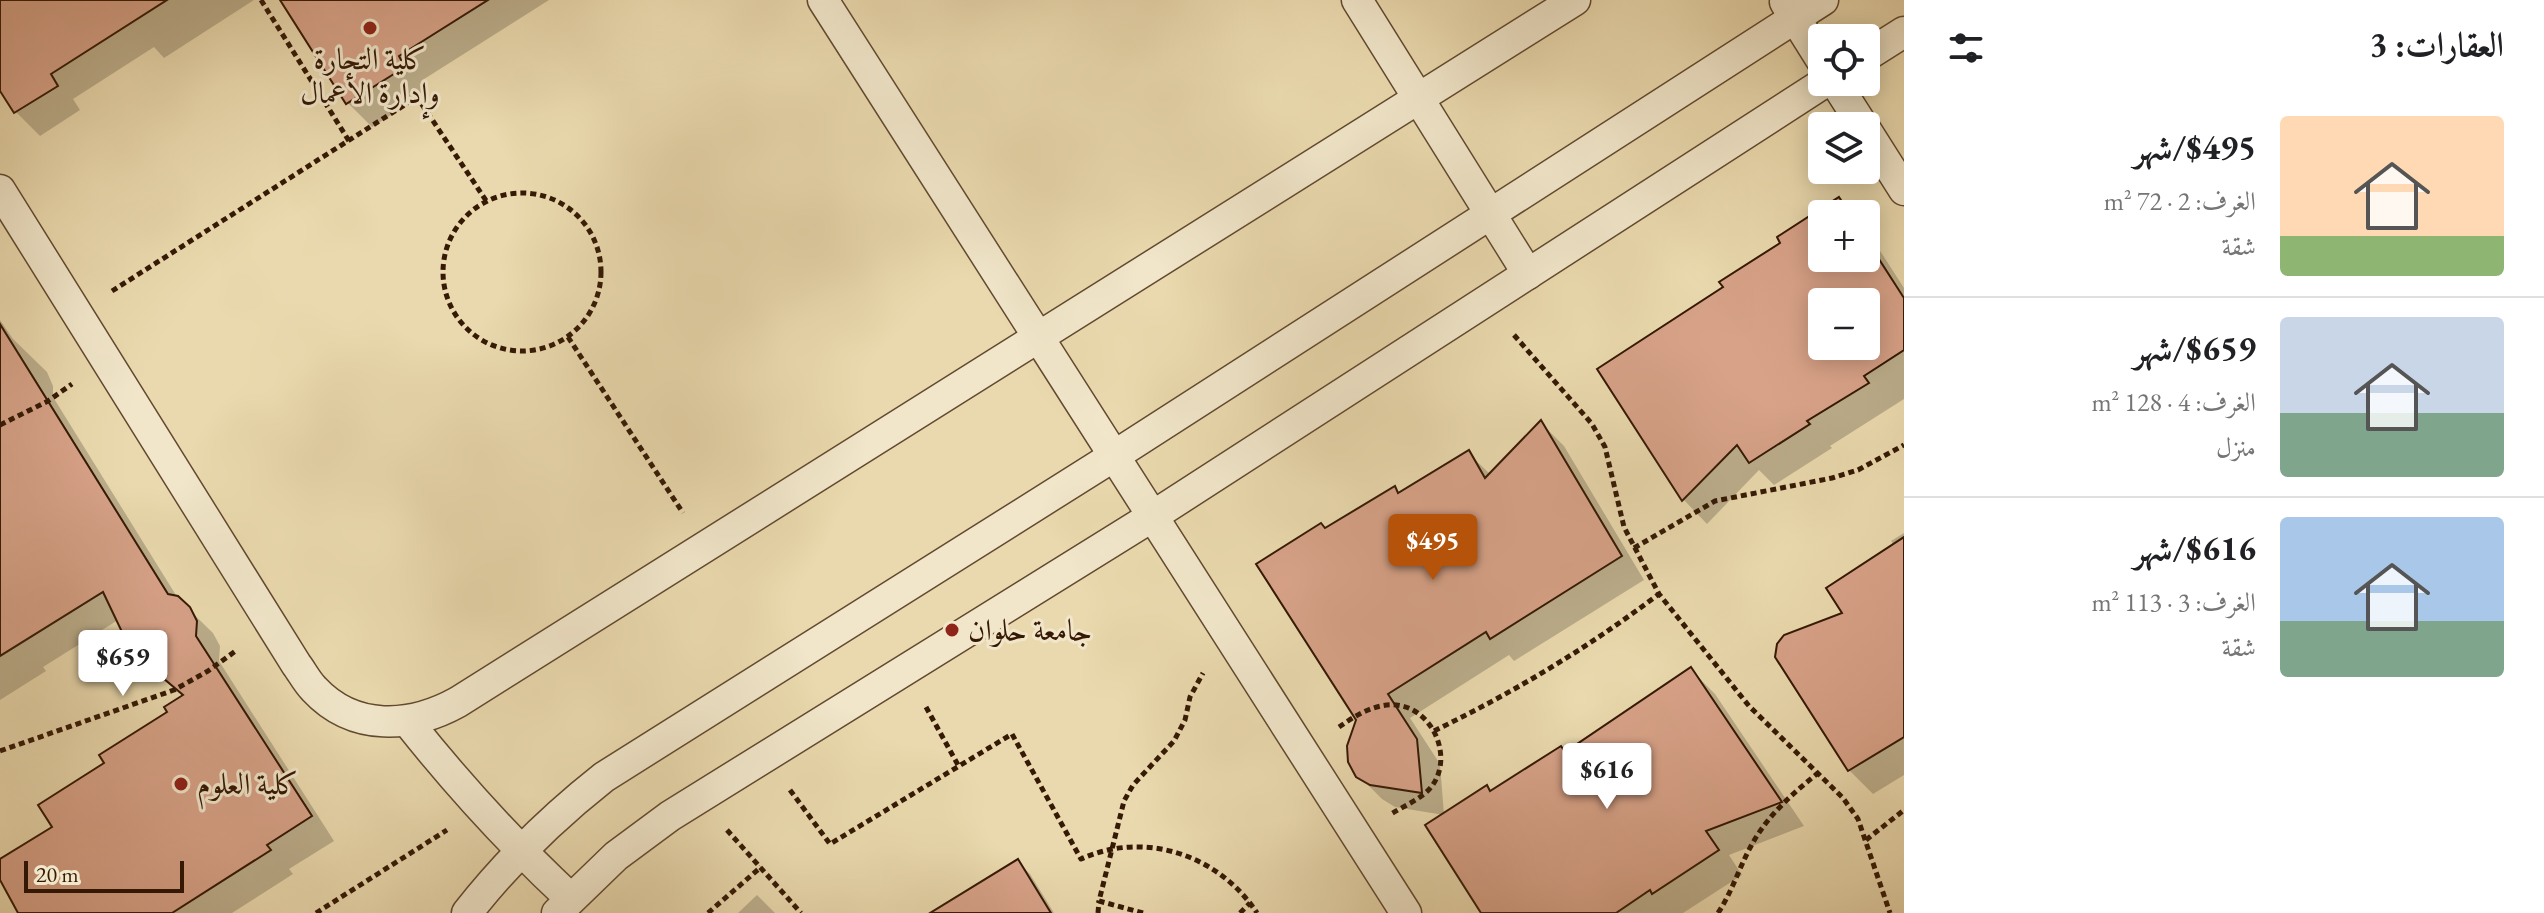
<!DOCTYPE html>
<html lang="ar">
<head>
<meta charset="utf-8">
<style>
  :root { --surface:#fff; --page:#f2f2f2; --text:#202124; --muted:#757577; --line:#e0e0e0; --accent:#b45309 }
  body { margin:0; font-family:"EB Garamond",Amiri,serif; background:var(--page); color:var(--text); direction:rtl; height:100vh; display:flex; flex-direction:column; font-size:30px; white-space:nowrap }
  * { box-sizing:border-box; margin:0 }
  p { font-size:26px; color:var(--muted) }
  .icon { flex:none; width:44px; height:44px; fill:none; stroke:currentColor; stroke-width:2; stroke-linecap:round; stroke-linejoin:round }
  .map { position:relative; flex:1; overflow:hidden; direction:ltr }
  .details { display:flex; flex-direction:column; background:var(--surface); width:640px }
  .details>* { flex:none }
  .controls { position:absolute; left:1808px; top:24px; display:grid; gap:16px }
  .controls a { display:grid; place-items:center; width:72px; height:72px; border-radius:8px; background:var(--surface); box-shadow:0 4px 20px #0003; font-size:40px }
  .scale { position:absolute; left:24px; bottom:20px; width:160px; box-sizing:border-box; padding-left:8px; border:4px solid #351905; border-top:0; font-size:22px; line-height:28px; white-space:nowrap; color:#351905; -webkit-text-stroke:6px #f1e6ca; paint-order:stroke }
  .price { position:absolute; translate:-50% -68px; padding:0 18px; border-radius:8px; background:#fff; color:#222; font-size:26px; line-height:52px; filter:drop-shadow(0 2px 4px #0008) }
  .price::after { content:''; position:absolute; left:50%; top:48px; width:24px; height:18px; margin-left:-12px; background:inherit; clip-path:polygon(0 0,100% 0,50% 100%) }
  .price.current { background:var(--accent); color:#fff }
  ul { padding:0; list-style:none }
  li { display:flex; align-items:center; gap:24px; height:200px; padding:0 40px }
  li+li { border-top:2px solid var(--line) }
  li span { display:grid; place-items:center; flex:none; width:224px; height:160px; border-radius:8px; color:#555 }
  li>.icon { margin-inline-start:auto }
  span .icon { width:96px; height:96px; fill:#fffc; stroke-width:1 }
  li b { font-size:34px }
  h2 { display:flex; justify-content:space-between; align-items:center; height:96px; padding:0 40px; font-size:34px }
  main { display:flex; flex:1; min-height:0 }
  .map>svg:first-child { display:block }
  .shadow { fill:#0003; fill-rule:evenodd }
  .building { fill:#d7a288; stroke:#351905; stroke-width:2; fill-rule:evenodd }
  .lines { fill:none; stroke-linecap:round; stroke-linejoin:round }
  .service-casing { stroke:#62492f; stroke-width:33 }
  .path { stroke:#351905; stroke-width:5; stroke-dasharray:6 4; stroke-linecap:butt }
  .service { stroke:#f1e6ca; stroke-width:30 }
  .poi-dot { fill:#8f2418; stroke:#f1e6ca; stroke-width:3 }
  .labels { text-anchor:middle; stroke-width:6; stroke-linejoin:round; paint-order:stroke }
  .poi-label { font-size:30px; fill:#351905; stroke:#f1e6ca; text-anchor:start }
</style>
</head>
<body>
<main>
<section class="details">
<h2>العقارات: 3<svg class="icon" aria-label="filters" viewBox="0 0 24 24"><path d="M4 7h16M4 17h16"/><circle cx="9" cy="7" r="2"/><circle cx="15" cy="17" r="2"/></svg></h2>
<ul>
<li><span style="background:linear-gradient(#ffd9b3 75%,#8fb573 0)"><svg class="icon" aria-label="home" viewBox="0 0 24 24"><path d="M3 11l9-7 9 7M6 9v11h12V9"/></svg></span><div><b>$495/شهر</b><p>الغرف: 2 · 72 m²</p><p>شقة</p></div></li>
<li><span style="background:linear-gradient(#c9d6e8 60%,#7fa58c 0)"><svg class="icon" aria-label="home" viewBox="0 0 24 24"><path d="M3 11l9-7 9 7M6 9v11h12V9"/></svg></span><div><b>$659/شهر</b><p>الغرف: 4 · 128 m²</p><p>منزل</p></div></li>
<li><span style="background:linear-gradient(#a9c7e8 65%,#7fa58c 0)"><svg class="icon" aria-label="home" viewBox="0 0 24 24"><path d="M3 11l9-7 9 7M6 9v11h12V9"/></svg></span><div><b>$616/شهر</b><p>الغرف: 3 · 113 m²</p><p>شقة</p></div></li>
</ul>
</section>
<div class="map">
<svg width="1904" height="913" viewBox="0 0 1904 913">
  <rect width="100%" height="100%" fill="#ead9ae"/>
  <filter id="stains"><feTurbulence type="fractalNoise" baseFrequency=".0025" numOctaves="4"/><feColorMatrix values="0 0 0 0 .2 0 0 0 0 .09 0 0 0 0 .02 0 0 0 .5 -.17"/></filter>
  <radialGradient id="worn" r=".72"><stop offset=".6" stop-color="#630" stop-opacity="0"/><stop offset="1" stop-color="#630" stop-opacity=".3"/></radialGradient>
  <!-- shadow -->
  <g class="shadow">
    <path d="M 0,0 L 254,0 L 164,58 L 154,47 L 73,99 L 80,110 L 40,136 L 16,112 L 0,87 Z"/>
    <path d="M 282,0 L 549,0 L 421,81 L 428,92 L 372,127 L 348,103 Z"/>
    <path d="M 1839,200 L 1853,214 L 1822,214 L 1822,258 L 1866,258 L 1866,229 L 1904,288 L 1904,399 L 1830,446 L 1832,448 L 1774,485 L 1759,470 L 1707,524 L 1684,500 L 1600,370 L 1726,287 ZM 1822,302 L 1866,302 L 1866,346 L 1822,346 Z"/>
    <path d="M 0,320 L 13,339 L 47,372 L 53,386 L 53,397 L 179,600 L 213,633 L 220,646 L 219,661 L 334,841 L 289,869 L 293,874 L 232,913 L 20,913 L 0,873 L 0,861 L 55,827 L 107,764 L 170,712 L 184,697 L 133,649 L 118,620 L 43,667 L 46,671 L 0,700 Z"/>
    <path d="M 1541,423 L 1564,446 L 1644,580 L 1514,661 L 1509,655 L 1410,718 L 1440,764 L 1444,815 L 1487,788 L 1492,792 L 1565,754 L 1691,670 L 1715,694 L 1804,826 L 1729,855 L 1742,875 L 1683,913 L 1483,913 L 1444,815 L 1395,807 L 1382,799 L 1358,775 L 1358,720 L 1326,530 L 1394,489 L 1400,494 L 1468,453 L 1491,475 Z"/>
    <path d="M 1904,533 L 1904,775 L 1873,794 L 1849,770 L 1845,614 L 1895,546 L 1891,541 Z"/>
    <path d="M 1018,862 L 1030,874 L 1054,913 L 934,913 Z"/>
    <path d="M 757,895 L 775,913 L 738,913 Z"/>
  </g>
  <!-- building -->
  <g class="building">
    <path d="M 0,0 L 167,0 L 51,74 L 58,86 L 14,113 L 0,91 Z"/>
    <path d="M 280,0 L 488,0 L 399,56 L 405,67 L 346,104 Z"/>
    <path d="M 1839,197 L 1850,214 L 1822,214 L 1822,258 L 1866,258 L 1866,239 L 1904,298 L 1904,350 L 1864,376 L 1869,383 L 1807,421 L 1810,424 L 1749,463 L 1737,445 L 1682,501 L 1597,369 L 1723,287 L 1719,282 L 1780,243 L 1777,237 ZM 1822,302 L 1866,302 L 1866,346 L 1822,346 Z"/>
    <path d="M 0,324 L 168,594 L 178,596 L 190,607 L 197,621 L 196,636 L 312,816 L 267,845 L 271,850 L 172,913 L 18,913 L 0,880 L 0,859 L 52,827 L 38,805 L 104,763 L 99,755 L 167,712 L 164,707 L 183,695 L 131,651 L 103,592 L 0,656 Z"/>
    <path d="M 1541,420 L 1622,556 L 1490,639 L 1486,632 L 1388,694 L 1417,739 L 1422,793 L 1370,785 L 1356,777 L 1348,762 L 1347,746 L 1356,720 L 1256,564 L 1321,523 L 1325,528 L 1395,486 L 1398,493 L 1469,450 L 1485,478 Z"/>
    <path d="M 1904,537 L 1904,737 L 1848,771 L 1775,657 L 1777,644 L 1784,635 L 1842,613 L 1826,588 Z"/>
    <path d="M 1691,667 L 1782,802 L 1706,831 L 1719,850 L 1652,894 L 1650,890 L 1616,913 L 1481,913 L 1425,825 L 1487,785 L 1490,791 L 1561,746 L 1565,752 Z"/>
    <path d="M 1018,859 L 1051,913 L 930,913 Z"/>
  </g>
  <g class="lines">
    <!-- service casing -->
    <g class="service-casing">
      <g id="service">
        <path d="M 823,0 L 1406,913"/>
        <path d="M 1357,0 L 1528,274"/>
        <path d="M 1785,2 L 1822,61"/>
        <path d="M 1866,56 L 1904,32"/>
        <path d="M 1835,82 L 1863,126"/>
        <path d="M 1866,130 L 1904,190"/>
        <path d="M 0,190 L 296,664 C 302,672 307,682 314,689 C 354,732 411,728 458,702 L 1575,0"/>
        <path d="M 408,722 C 458,785 511,843 570,898"/>
        <path d="M 467,913 C 507,862 552,818 604,777 L 1114,456 L 1823,0"/>
        <path d="M 557,913 L 616,856 L 670,816 L 1153,516 L 1825,82"/>
      </g>
    </g>
    <!-- path -->
    <g class="path">
      <path d="M 261,0 L 349,141"/>
      <circle cx="522" cy="272" r="79"/>
      <path d="M 112,291 L 417,97 L 487,202"/>
      <path d="M 1514,335 L 1592,424 L 1605,447 L 1624,527 L 1659,594 L 1749,706 L 1843,798 L 1858,819 L 1890,913"/>
      <path d="M 568,337 L 683,513"/>
      <path d="M 0,425 L 48,401 L 72,384"/>
      <path d="M 1634,548 L 1715,501 L 1832,478 L 1858,470 L 1904,445"/>
      <path d="M 926,707 L 958,765"/>
      <path d="M 1339,727 C 1355,716 1375,703 1396,705 C 1432,708 1454,756 1432,786 C 1423,798 1404,806 1391,814"/>
      <path d="M 1434,731 C 1516,691 1586,649 1659,594"/>
      <path d="M 0,751 L 174,690 L 208,671 L 237,650"/>
      <path d="M 790,790 L 830,844 L 1012,734 L 1081,859 C 1145,830 1219,855 1257,913"/>
      <path d="M 727,830 L 801,913"/>
      <path d="M 1866,840 L 1904,810"/>
      <path d="M 316,913 L 447,830"/>
      <path d="M 708,913 L 761,867"/>
      <path d="M 1098,913 L 1099,901"/>
      <path d="M 1143,913 L 1099,901 L 1124,801 L 1133,785 L 1174,741 L 1185,720 L 1190,697 L 1203,673"/>
      <path d="M 1240,913 L 1250,903"/>
      <path d="M 1718,913 C 1732,892 1739,868 1751,846 C 1767,816 1792,794 1818,773"/>
    </g>
    <!-- service -->
    <use href="#service" class="service"/>
  </g>
  <!-- markers -->
  <g class="poi-dot">
    <circle cx="370" cy="28" r="8"/>
    <circle cx="952" cy="630" r="8"/>
    <circle cx="181" cy="784" r="8"/>
  </g>
  <g class="labels">
    <!-- poi labels -->
    <g class="poi-label">
      <text x="370" y="69" text-anchor="middle">كلية التجارة<tspan x="370" dy="34">وإدارة الأعمال</tspan></text>
      <text x="968" y="640">جامعة حلوان</text>
      <text x="197" y="794">كلية العلوم</text>
    </g>
  </g>
  <rect width="100%" height="100%" filter="url(#stains)"/>
  <rect width="100%" height="100%" fill="url(#worn)"/>
</svg>
<div class="controls">
<a><svg class="icon" aria-label="locate" viewBox="0 0 24 24"><circle cx="12" cy="12" r="6"/><path d="M12 2v4M12 18v4M2 12h4M18 12h4"/></svg></a>
<a><svg class="icon" aria-label="layers" viewBox="0 0 24 24"><path d="M12 4l9 5-9 5-9-5zM3 14l9 5 9-5"/></svg></a>
<a>+</a>
<a>−</a>
</div>
<div class="scale">20 m</div>
<b class="price current" style="left:1433px;top:582px">$495</b>
<b class="price" style="left:123px;top:698px">$659</b>
<b class="price" style="left:1607px;top:811px">$616</b>
</div>
</main>
</body>
</html>
